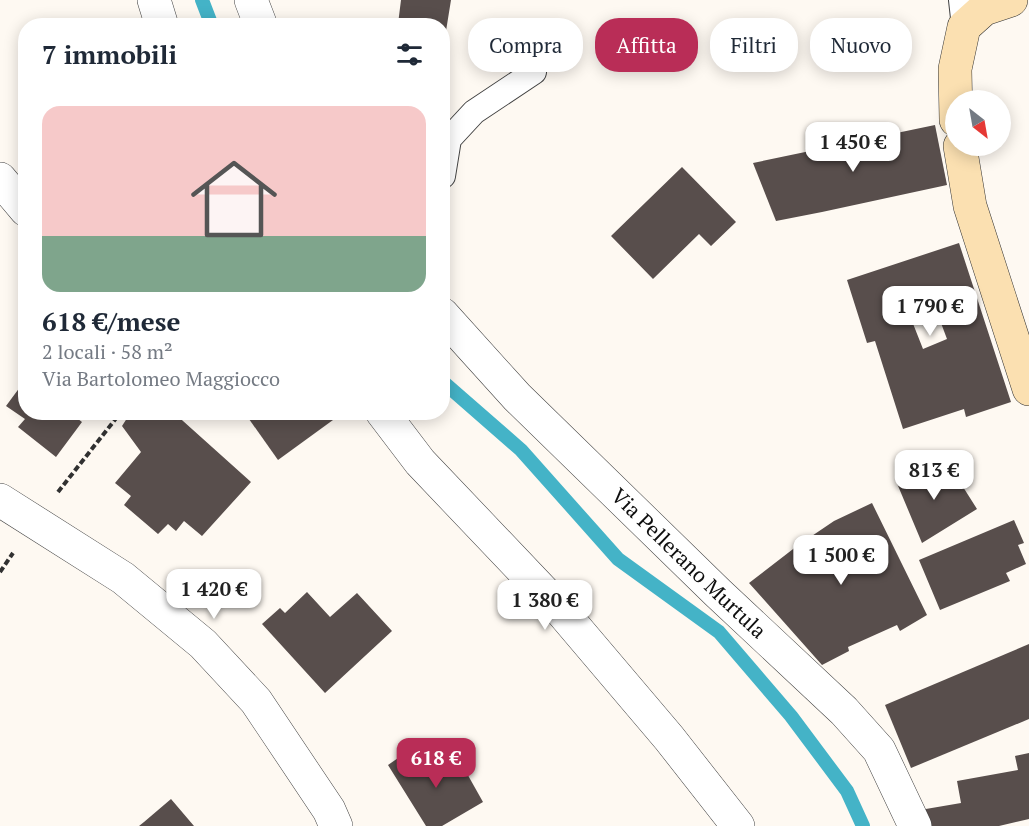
<!DOCTYPE html>
<html lang="it">
<head>
<meta charset="utf-8">
<style>
  :root { --surface:#fff; --page:#f6f6f7; --text:#1f2937; --muted:#747a83; --accent:#b92d57 }
  body { margin:0; font-family:"PT Serif",serif; background:var(--page); color:var(--text); height:100vh; display:flex; flex-direction:column; font-size:22px; white-space:nowrap }
  * { box-sizing:border-box; margin:0 }
  p { font-size:20px; color:var(--muted) }
  .icon { flex:none; width:33px; height:33px; fill:none; stroke:currentColor; stroke-width:2; stroke-linecap:round; stroke-linejoin:round }
  .map { position:relative; flex:1; overflow:hidden }
  .side { position:absolute; left:18px; top:18px; width:432px; height:402px; display:flex; flex-direction:column; background:var(--surface); border-radius:24px; box-shadow:0 3px 15px #0003 }
  .side>* { flex:none }
  .guide { position:absolute; left:468px; top:18px; width:471px; height:54px; display:flex; gap:12px }
  .needle { width:39px; rotate:149deg }
  .buttons { position:absolute; left:945px; top:90px; display:grid; gap:12px }
  .buttons a { display:grid; place-items:center; width:66px; height:66px; border-radius:50%; background:var(--surface); box-shadow:0 3px 15px #0003; font-size:30px }
  .price { position:absolute; translate:-50% -51px; padding:0 14px; border-radius:12px; background:#fff; color:#222; font-size:20px; line-height:39px; filter:drop-shadow(0 2px 3px #0008) }
  .price::after { content:''; position:absolute; left:50%; top:36px; width:18px; height:14px; margin-left:-9px; background:inherit; clip-path:polygon(0 0,100% 0,50% 100%) }
  .price.current { background:var(--accent); color:#fff }
  ul { padding:0; list-style:none }
  li { display:grid; align-content:center; gap:12px; height:318px; padding:0 24px }
  li span { display:grid; place-items:center; height:186px; border-radius:18px; color:#555 }
  li>.icon { margin-inline-start:auto }
  span .icon { width:108px; height:108px; fill:#fffc; stroke-width:1 }
  li b { font-size:26px }
  h2 { display:flex; justify-content:space-between; align-items:center; height:72px; padding:0 24px; font-size:26px }
  .tag { padding:0 21px; border-radius:24px; background:var(--surface); box-shadow:0 3px 15px #0003; font-size:21px; line-height:54px }
  .tag.current { background:var(--accent); color:#fff }
  .map>svg:first-child { display:block }
  .lines { fill:none; stroke-linecap:round; stroke-linejoin:round }
  .stream { stroke:#44b3c7; stroke-width:14 }
  .building { fill:#584e4c; fill-rule:evenodd }
  .lane-casing { stroke:#424242; stroke-width:26 }
  .street-casing { stroke:#424242; stroke-width:34 }
  .secondary-casing { stroke:#313131; stroke-width:34 }
  .path { stroke:#313131; stroke-width:4; stroke-dasharray:6 3; stroke-linecap:butt }
  .lane { stroke:#fff; stroke-width:24 }
  .street { stroke:#fff; stroke-width:33 }
  .secondary { stroke:#fbe0b1; stroke-width:33 }
  .labels { text-anchor:middle; stroke-width:6; stroke-linejoin:round; paint-order:stroke }
  .street-label { font-size:21px; fill:#0f0f0f; stroke:#fff }
</style>
</head>
<body>
<div class="map">
<svg width="1029" height="826" viewBox="0 0 1029 826">
  <rect width="100%" height="100%" fill="#fef9f2"/>
  <g class="lines">
    <!-- stream -->
    <g class="stream">
      <path d="M 202,0 L 212,26"/>
      <path d="M 442,381 L 521,450 L 618,559 L 719,632 L 791,716 L 847,791 L 863,826"/>
    </g>
  </g>
  <!-- building -->
  <g class="building">
    <path d="M 401,0 L 451,0 L 446,31 L 442,30 L 442,26 L 398,24 Z"/>
    <path d="M 935,125 L 947,185 L 822,212 L 776,221 L 753,163 Z"/>
    <path d="M 682,167 L 736,222 L 711,246 L 699,234 L 653,279 L 611,236 Z"/>
    <path d="M 959,243 L 1011,402 L 966,417 L 964,409 L 903,429 L 875,341 L 867,343 L 847,280 ZM 935,307 L 947,339 L 923,349 L 910,316 Z"/>
    <path d="M 23,383 L 26,384 L 26,412 L 69,412 L 82,422 L 56,457 L 18,427 L 25,419 L 6,406 Z"/>
    <path d="M 131,412 L 173,412 L 251,482 L 202,536 L 184,521 L 176,531 L 168,524 L 158,534 L 124,505 L 131,496 L 115,483 L 141,452 L 122,426 Z"/>
    <path d="M 244,412 L 344,412 L 278,460 Z"/>
    <path d="M 937,461 L 951,483 L 958,479 L 977,509 L 922,543 L 896,481 L 919,473 Z"/>
    <path d="M 872,503 L 927,615 L 900,631 L 897,625 L 848,647 L 849,651 L 822,665 L 749,583 L 797,546 L 834,521 Z"/>
    <path d="M 1014,520 L 1024,543 L 1018,545 L 1026,564 L 1006,573 L 1010,581 L 940,610 L 919,560 Z"/>
    <path d="M 307,592 L 330,617 L 357,593 L 392,631 L 325,693 L 262,624 L 280,608 L 285,613 Z"/>
    <path d="M 1029,644 L 1029,719 L 911,768 L 885,705 Z"/>
    <path d="M 411,749 L 426,773 L 456,754 L 483,802 L 442,826 L 426,826 L 388,765 Z"/>
    <path d="M 1029,753 L 1029,819 L 999,826 L 924,826 L 920,810 L 961,803 L 957,781 L 1018,770 L 1015,756 Z"/>
    <path d="M 171,799 L 194,826 L 139,826 L 144,822 Z"/>
  </g>
  <g class="lines">
    <!-- lane casing -->
    <g class="lane-casing">
      <g id="lane">
        <path d="M 961,0 L 964,27"/>
        <path d="M 443,176 L 449,139 L 474,112 L 534,72"/>
      </g>
    </g>
    <!-- street casing -->
    <g class="street-casing">
      <g id="street">
        <path d="M 154,0 L 162,26"/>
        <path d="M 251,0 L 261,26"/>
        <path d="M 0,179 L 26,210"/>
        <path id="s1" d="M 442,314 L 517,397 L 718,593 L 844,711 L 879,750 L 915,826"/>
        <path d="M 382,412 L 420,462 L 557,606 L 669,738 L 738,826"/>
        <path d="M 0,500 L 123,578 L 203,644 L 256,701 L 329,810 L 336,826"/>
      </g>
    </g>
    <!-- secondary casing -->
    <g class="secondary-casing">
      <g id="secondary">
        <path d="M 956,120 L 955,69 L 964,27 L 984,9 L 1011,0"/>
        <path d="M 960,146 L 970,206 L 1029,389"/>
      </g>
    </g>
    <!-- path -->
    <g class="path">
      <path d="M 58,492 L 121,412"/>
      <path d="M 0,572 L 13,553"/>
    </g>
    <!-- lane -->
    <use href="#lane" class="lane"/>
    <!-- street -->
    <use href="#street" class="street"/>
    <!-- secondary -->
    <use href="#secondary" class="secondary"/>
  </g>
  <g class="labels">
    <!-- street labels -->
    <g class="street-label">
      <text dy="7" stroke="none"><textPath href="#s1" startOffset="351">Via Pellerano Murtula</textPath></text>
    </g>
  </g>
</svg>
<div class="buttons">
<a><svg class="needle" viewBox="-14 -14 28 28"><path d="M0-13l5 13h-10z" fill="#e53935"/><path d="M0 13l5-13h-10z" fill="#747a83"/></svg></a>
</div>
<b class="price" style="left:853px;top:173px">1 450 €</b>
<b class="price" style="left:930px;top:337px">1 790 €</b>
<b class="price" style="left:934px;top:501px">813 €</b>
<b class="price" style="left:841px;top:586px">1 500 €</b>
<b class="price" style="left:214px;top:620px">1 420 €</b>
<b class="price" style="left:545px;top:631px">1 380 €</b>
<b class="price current" style="left:436px;top:789px">618 €</b>
<div class="guide">
<a class="tag">Compra</a>
<a class="tag current">Affitta</a>
<a class="tag">Filtri</a>
<a class="tag">Nuovo</a>
</div>
<section class="side">
<h2>7 immobili<svg class="icon" aria-label="filters" viewBox="0 0 24 24"><path d="M4 7h16M4 17h16"/><circle cx="9" cy="7" r="2"/><circle cx="15" cy="17" r="2"/></svg></h2>
<ul>
<li><span style="background:linear-gradient(#f6c9c9 70%,#7fa58c 0)"><svg class="icon" aria-label="home" viewBox="0 0 24 24"><path d="M3 11l9-7 9 7M6 9v11h12V9"/></svg></span><div><b>618 €/mese</b><p>2 locali · 58 m²</p><p>Via Bartolomeo Maggiocco</p></div></li>
</ul>
</section>
</div>
</body>
</html>
